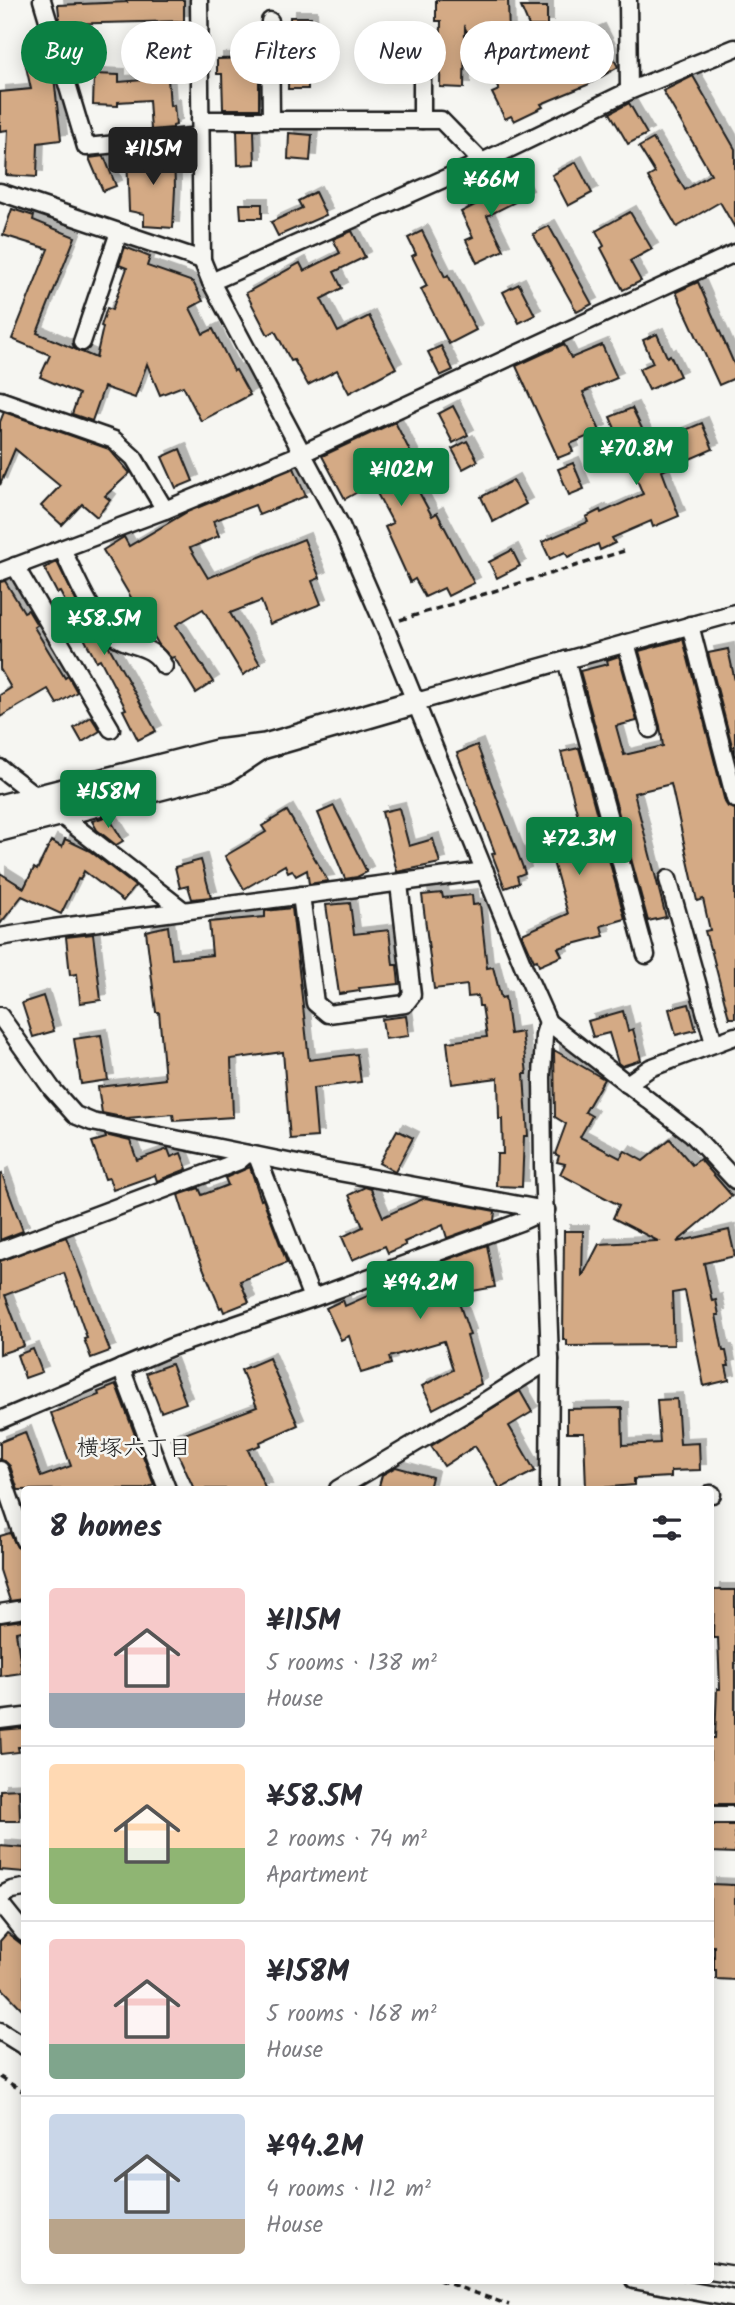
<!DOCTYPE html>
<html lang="en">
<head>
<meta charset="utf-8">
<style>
  :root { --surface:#fff; --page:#f7f7f7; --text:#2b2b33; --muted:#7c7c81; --line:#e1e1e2; --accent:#0b8043 }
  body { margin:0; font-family:Kalam,"Klee One",sans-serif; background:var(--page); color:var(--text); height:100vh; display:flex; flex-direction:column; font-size:26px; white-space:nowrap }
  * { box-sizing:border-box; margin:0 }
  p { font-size:23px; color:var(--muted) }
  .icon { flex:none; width:38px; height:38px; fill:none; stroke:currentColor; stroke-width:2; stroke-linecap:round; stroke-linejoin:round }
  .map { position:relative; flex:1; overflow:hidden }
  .details { position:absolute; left:21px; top:1486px; width:693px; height:798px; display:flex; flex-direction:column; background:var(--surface); border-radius:7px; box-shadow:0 4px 18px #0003 }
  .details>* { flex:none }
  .top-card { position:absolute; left:21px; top:21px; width:693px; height:63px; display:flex; gap:14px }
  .price { position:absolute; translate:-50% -60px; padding:0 16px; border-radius:7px; background:var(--accent); color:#fff; font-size:23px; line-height:46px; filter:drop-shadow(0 2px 4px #0008) }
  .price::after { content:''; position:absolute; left:50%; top:42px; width:21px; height:16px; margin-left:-10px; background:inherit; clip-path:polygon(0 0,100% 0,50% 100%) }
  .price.on { background:#222; color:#fff }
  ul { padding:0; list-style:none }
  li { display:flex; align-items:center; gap:21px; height:175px; padding:0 28px }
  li+li { border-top:2px solid var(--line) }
  li span { display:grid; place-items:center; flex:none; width:196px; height:140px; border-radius:7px; color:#555 }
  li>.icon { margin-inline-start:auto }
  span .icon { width:84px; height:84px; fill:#fffc; stroke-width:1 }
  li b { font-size:30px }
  h2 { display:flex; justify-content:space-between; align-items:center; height:84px; padding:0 28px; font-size:30px }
  .tag { padding:0 24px; border-radius:32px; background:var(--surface); box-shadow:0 4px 18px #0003; font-size:24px; line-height:63px }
  .tag.on { background:var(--accent); color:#fff }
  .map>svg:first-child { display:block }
  .building { fill:#d4aa85; stroke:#1c1c1c; stroke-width:2; filter:url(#shadow) }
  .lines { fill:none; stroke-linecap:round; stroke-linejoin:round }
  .street-casing { stroke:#1c1c1c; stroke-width:21 }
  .secondary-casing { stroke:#1c1c1c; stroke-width:28 }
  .path { stroke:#1c1c1c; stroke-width:3.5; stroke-dasharray:7 5; stroke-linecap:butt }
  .street { stroke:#f6f6f2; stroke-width:16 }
  .secondary { stroke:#f6f6f2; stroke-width:23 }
  .labels { text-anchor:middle; stroke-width:5; stroke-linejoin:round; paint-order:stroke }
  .neighbourhood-label { font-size:23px; fill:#1c1c1c; stroke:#f6f6f2 }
</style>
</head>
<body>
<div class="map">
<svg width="735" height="2305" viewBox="0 0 735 2305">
  <defs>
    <filter id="shadow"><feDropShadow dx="6" dy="-6" stdDeviation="0" flood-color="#0004"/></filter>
  </defs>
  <rect width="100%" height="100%" fill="#f6f6f2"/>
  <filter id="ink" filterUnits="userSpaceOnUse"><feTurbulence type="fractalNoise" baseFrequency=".0143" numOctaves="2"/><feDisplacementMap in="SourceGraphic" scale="14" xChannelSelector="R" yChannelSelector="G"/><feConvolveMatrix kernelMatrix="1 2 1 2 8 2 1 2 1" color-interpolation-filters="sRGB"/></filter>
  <g filter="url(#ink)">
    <!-- building -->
    <g class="building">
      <path d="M 126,0 L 184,0 L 184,21 L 60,24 L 58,5 L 127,2 Z"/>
      <path d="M 436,0 L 508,0 L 510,76 L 543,59 L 541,54 L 599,30 L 618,67 L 587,85 L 541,104 L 543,107 L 514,121 L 511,116 L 505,119 L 492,93 L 499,90 L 465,28 L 464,88 L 440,87 L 441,21 L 436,21 Z"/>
      <path d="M 521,7 L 547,7 L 547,26 L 529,26 Z"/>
      <path d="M 290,17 L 311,17 L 312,45 L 307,45 L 308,89 L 288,89 Z"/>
      <path d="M 48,57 L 54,77 L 61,140 L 38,143 L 37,177 L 6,175 L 8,130 L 0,131 L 0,92 L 31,89 L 25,62 Z"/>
      <path d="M 259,58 L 259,109 L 223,109 L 222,74 L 217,74 L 217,59 Z"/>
      <path d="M 94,74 L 119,75 L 119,82 L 168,78 L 170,106 L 174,105 L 176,125 L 173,126 L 173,128 L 151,130 L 149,100 L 118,102 L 118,106 L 93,105 Z"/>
      <path d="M 693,76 L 735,149 L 735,228 L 720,202 L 677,227 L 648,177 L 655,173 L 639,147 L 653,139 L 685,190 L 711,174 L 663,91 Z"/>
      <path d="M 629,103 L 647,134 L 628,144 L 610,113 Z"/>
      <path d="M 237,130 L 254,130 L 255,164 L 238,165 Z"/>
      <path d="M 289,133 L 312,135 L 310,161 L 288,159 Z"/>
      <path d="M 174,149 L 175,189 L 173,228 L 144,226 L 144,214 L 129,211 L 127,154 Z"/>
      <path d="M 104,156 L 116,186 L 103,191 L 89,158 Z"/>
      <path d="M 576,162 L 592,193 L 568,206 L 552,175 Z"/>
      <path d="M 514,172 L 527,196 L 487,216 L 504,250 L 477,263 L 466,240 L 473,237 L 461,212 L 504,190 L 499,180 Z"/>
      <path d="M 315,192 L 326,215 L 278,236 L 271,222 L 302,208 L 298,201 Z"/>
      <path d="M 240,204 L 262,204 L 262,218 L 241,218 Z"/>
      <path d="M 12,209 L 34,216 L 33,220 L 75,237 L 37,333 L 96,358 L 103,327 L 101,326 L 107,308 L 112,310 L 127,268 L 119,265 L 125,247 L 150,257 L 147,266 L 193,282 L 203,301 L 190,308 L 203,334 L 213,329 L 234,371 L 236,370 L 250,395 L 201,421 L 183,386 L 160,395 L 147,364 L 135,398 L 104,387 L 92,421 L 72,414 L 79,394 L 40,377 L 50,355 L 12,339 L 48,249 L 3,235 Z"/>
      <path d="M 630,212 L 652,249 L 630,261 L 641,281 L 623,290 L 601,248 L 604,246 L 596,231 Z"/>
      <path d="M 549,226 L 592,304 L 577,312 L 533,234 Z"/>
      <path d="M 352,231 L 365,257 L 334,272 L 342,288 L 321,299 L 338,332 L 369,316 L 396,368 L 349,393 L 337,370 L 308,385 L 294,360 L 291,361 L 275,331 L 268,335 L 246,293 L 300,263 L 304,271 L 340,253 L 333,239 Z"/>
      <path d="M 422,231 L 445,277 L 448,275 L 476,330 L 449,344 L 421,289 L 427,286 L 412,256 L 416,254 L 408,238 Z"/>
      <path d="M 698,282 L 735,366 L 735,378 L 719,385 L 676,292 Z"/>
      <path d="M 519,284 L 535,315 L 519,323 L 503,292 Z"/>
      <path d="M 657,334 L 667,357 L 670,355 L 680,376 L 649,390 L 639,369 L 653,363 L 643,340 Z"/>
      <path d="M 564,344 L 571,358 L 602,345 L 617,378 L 583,392 L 600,431 L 570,444 L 573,452 L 558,458 L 516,366 Z"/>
      <path d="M 441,346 L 453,370 L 440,376 L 428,352 Z"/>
      <path d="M 453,406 L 468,435 L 453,443 L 438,414 Z"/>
      <path d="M 632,408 L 650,445 L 702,423 L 713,449 L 662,471 L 679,516 L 653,527 L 651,521 L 612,538 L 615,543 L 600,550 L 598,544 L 568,557 L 565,552 L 550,559 L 542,542 L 588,522 L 586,517 L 600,510 L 601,513 L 643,494 L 610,417 Z"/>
      <path d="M 4,412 L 109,449 L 130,473 L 105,496 L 110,500 L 97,517 L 82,504 L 62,525 L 41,506 L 60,486 L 15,449 L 0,485 L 0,422 Z"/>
      <path d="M 395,422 L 417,465 L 407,470 L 432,516 L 437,513 L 474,583 L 448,596 L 444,588 L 425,597 L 415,579 L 410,582 L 385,527 L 393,523 L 372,484 L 345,499 L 322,456 Z"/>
      <path d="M 467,441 L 478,461 L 463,469 L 452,449 Z"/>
      <path d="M 180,449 L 193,481 L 176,488 L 162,457 Z"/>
      <path d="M 573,463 L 584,489 L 569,495 L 558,469 Z"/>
      <path d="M 294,468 L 306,496 L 259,515 L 255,505 L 213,521 L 219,536 L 190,548 L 208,578 L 304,539 L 320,578 L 312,581 L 321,604 L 270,624 L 261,601 L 230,613 L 260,664 L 243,675 L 203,609 L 176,625 L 213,682 L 196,693 L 174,657 L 171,658 L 159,645 L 103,550 L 124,537 L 129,546 L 187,512 Z"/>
      <path d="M 513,480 L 526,504 L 493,522 L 481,497 Z"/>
      <path d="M 512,550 L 520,566 L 497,578 L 489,562 Z"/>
      <path d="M 57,562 L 80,609 L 94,630 L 107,643 L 156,731 L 138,740 L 123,710 L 126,709 L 100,659 L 96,661 L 60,592 L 57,593 L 44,568 Z"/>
      <path d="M 5,581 L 24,612 L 28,610 L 37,625 L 34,627 L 65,678 L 68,676 L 77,692 L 57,704 L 48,689 L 0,717 L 0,695 L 11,688 L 0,669 L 0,582 Z"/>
      <path d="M 683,639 L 725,802 L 728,807 L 735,809 L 735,1018 L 729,1018 L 711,949 L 710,949 L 705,931 L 710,930 L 703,899 L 697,901 L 671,784 L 634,793 L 666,917 L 648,921 L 580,671 L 608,664 L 607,660 L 619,656 L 637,721 L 616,726 L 624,755 L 663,746 L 660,726 L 639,651 Z"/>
      <path d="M 728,649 L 735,681 L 735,757 L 708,653 Z"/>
      <path d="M 91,717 L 100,731 L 82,742 L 74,728 Z"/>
      <path d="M 477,745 L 525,873 L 517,876 L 519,883 L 505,888 L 492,854 L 495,853 L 457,753 Z"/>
      <path d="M 579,748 L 625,919 L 601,926 L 604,936 L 558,948 L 562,956 L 539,966 L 537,960 L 534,961 L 522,934 L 568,914 L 547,841 L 582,831 L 561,752 Z"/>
      <path d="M 334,806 L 367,872 L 357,877 L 345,879 L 318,813 Z"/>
      <path d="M 399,808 L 409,846 L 433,839 L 440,863 L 397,872 L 382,812 Z"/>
      <path d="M 287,811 L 328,881 L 309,884 L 307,870 L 296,876 L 292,870 L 288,872 L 285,865 L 244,889 L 225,856 L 266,832 L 262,826 Z"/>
      <path d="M 108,816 L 123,841 L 116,845 L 97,830 L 92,821 Z"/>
      <path d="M 65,839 L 90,851 L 135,886 L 123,901 L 84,871 L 80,880 L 78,879 L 61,914 L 22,896 L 0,924 L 0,873 L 24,888 L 34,868 L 37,870 L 51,841 L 62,847 Z"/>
      <path d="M 201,860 L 211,897 L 192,899 L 188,886 L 180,888 L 175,867 Z"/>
      <path d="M 442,893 L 443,898 L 472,895 L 473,905 L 480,904 L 487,968 L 493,967 L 501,998 L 505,997 L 510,1034 L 522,1032 L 527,1074 L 524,1074 L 528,1136 L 524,1136 L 522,1187 L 496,1186 L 497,1154 L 503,1154 L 502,1119 L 499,1119 L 498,1078 L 452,1084 L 447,1042 L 487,1037 L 482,1006 L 479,1006 L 478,996 L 468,997 L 467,985 L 434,989 L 422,895 Z"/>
      <path d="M 350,903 L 354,934 L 389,930 L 393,965 L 397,965 L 399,984 L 359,988 L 360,991 L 339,994 L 326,905 Z"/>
      <path d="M 292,908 L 309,1060 L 357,1054 L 361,1082 L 313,1088 L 317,1137 L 290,1139 L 283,1052 L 231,1059 L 233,1117 L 174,1121 L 173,1114 L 127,1118 L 102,1113 L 98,1087 L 165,1079 L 159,1012 L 156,1012 L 146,931 L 168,926 L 172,959 L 212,955 L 209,922 L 265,917 L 265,911 Z"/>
      <path d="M 93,934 L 101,1000 L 80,1003 L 77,974 L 70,975 L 66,937 Z"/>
      <path d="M 43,996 L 54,1031 L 33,1037 L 22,1003 Z"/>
      <path d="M 689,1004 L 696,1030 L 676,1035 L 669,1009 Z"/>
      <path d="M 623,1011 L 628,1031 L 633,1029 L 641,1060 L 622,1066 L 618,1063 L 609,1033 L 593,1037 L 588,1021 Z"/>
      <path d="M 406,1016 L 409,1036 L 385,1039 L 382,1019 Z"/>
      <path d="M 101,1035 L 108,1080 L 81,1084 L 74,1039 Z"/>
      <path d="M 554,1050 L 604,1079 L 585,1112 L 592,1116 L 580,1137 L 620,1158 L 625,1151 L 643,1161 L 670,1139 L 692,1165 L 700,1159 L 732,1196 L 677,1242 L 729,1230 L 735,1256 L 704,1263 L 712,1301 L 716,1300 L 719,1315 L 716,1315 L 723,1351 L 726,1351 L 729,1366 L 726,1366 L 729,1380 L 704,1386 L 685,1291 L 672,1293 L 674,1345 L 567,1346 L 567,1340 L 563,1340 L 564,1231 L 583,1231 L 582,1277 L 599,1244 L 658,1241 L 613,1218 L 619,1205 L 560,1174 L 565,1164 L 557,1162 L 559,1156 L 555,1154 L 566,1124 L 555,1117 Z"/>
      <path d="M 397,1130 L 413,1138 L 395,1172 L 379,1163 Z"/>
      <path d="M 105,1135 L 130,1141 L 137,1160 L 168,1149 L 171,1157 L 181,1153 L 187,1169 L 157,1181 L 155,1175 L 113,1190 L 109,1178 L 105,1179 L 92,1142 L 106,1138 Z"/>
      <path d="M 250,1167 L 261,1200 L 263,1199 L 287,1263 L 240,1281 L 249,1302 L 224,1312 L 222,1307 L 220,1308 L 194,1246 L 178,1195 L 199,1188 L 202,1195 L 228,1185 L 225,1178 Z"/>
      <path d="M 2,1174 L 23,1231 L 0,1240 L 0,1175 Z"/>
      <path d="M 365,1187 L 371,1189 L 383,1217 L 425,1198 L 495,1211 L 494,1221 L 447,1238 L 443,1225 L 404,1242 L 406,1245 L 388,1253 L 385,1246 L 352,1260 L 342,1237 L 363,1227 L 349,1195 Z"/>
      <path d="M 66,1237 L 110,1351 L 91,1358 L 84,1339 L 87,1338 L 64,1273 L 5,1295 L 24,1346 L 0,1354 L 0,1261 Z"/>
      <path d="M 487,1245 L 495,1287 L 456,1294 L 470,1335 L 467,1336 L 481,1384 L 433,1409 L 422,1386 L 453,1370 L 444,1341 L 389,1357 L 391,1364 L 361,1373 L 349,1336 L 341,1340 L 326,1308 L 343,1300 L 345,1306 L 431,1268 L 430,1266 Z"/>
      <path d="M 33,1349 L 42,1372 L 25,1378 L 17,1355 Z"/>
      <path d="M 269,1358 L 298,1425 L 260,1442 L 261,1445 L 248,1450 L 266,1489 L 194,1489 L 171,1439 L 257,1407 L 241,1370 Z"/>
      <path d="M 171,1364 L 186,1403 L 161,1412 L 146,1373 Z"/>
      <path d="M 116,1385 L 154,1485 L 144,1489 L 18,1490 L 10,1466 L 6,1462 L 0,1460 L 0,1442 L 25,1432 L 41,1477 L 71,1466 L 51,1413 L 99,1395 L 98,1392 Z"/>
      <path d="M 520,1391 L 532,1412 L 509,1426 L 535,1471 L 500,1489 L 475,1446 L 444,1466 L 431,1446 Z"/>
      <path d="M 677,1399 L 680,1444 L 699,1443 L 700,1470 L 671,1471 L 671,1477 L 634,1479 L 634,1485 L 586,1489 L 584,1433 L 567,1433 L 567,1409 L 622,1408 L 623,1445 L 660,1443 L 657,1400 Z"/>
      <path d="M 396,1467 L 432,1477 L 429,1489 L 391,1489 L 379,1486 L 382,1475 Z"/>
      <path d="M 10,1533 L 17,1547 L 24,1550 L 24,1599 L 10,1601 L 0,1570 L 0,1536 Z"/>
      <path d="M 714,1590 L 735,1590 L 735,1804 L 710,1804 L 710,1738 L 715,1738 L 717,1689 L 720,1689 L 718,1638 L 713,1638 Z"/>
      <path d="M 24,1620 L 24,1634 L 22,1634 L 21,1631 L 16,1632 L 22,1673 L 0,1676 L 0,1623 Z"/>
      <path d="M 24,1728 L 24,1747 L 18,1747 L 19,1752 L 1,1754 L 0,1730 Z"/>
      <path d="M 19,1789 L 20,1821 L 0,1821 L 0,1790 Z"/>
      <path d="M 710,1825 L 735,1825 L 735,1853 L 710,1852 Z"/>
      <path d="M 0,1846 L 24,1848 L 24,1872 L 0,1870 Z"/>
      <path d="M 710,1884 L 735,1885 L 735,1980 L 716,1979 L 716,1970 L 714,1970 L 714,1946 L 710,1946 Z"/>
      <path d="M 7,1933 L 24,1946 L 24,2011 L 0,1986 L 0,1941 Z"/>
    </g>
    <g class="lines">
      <!-- street casing -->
      <g class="street-casing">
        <g id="street">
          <path d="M 42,0 L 86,147 L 200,136"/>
          <path d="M 199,0 L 202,260 L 211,282 L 341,526 L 384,625 L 527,975 L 548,1022 L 692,1134 L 735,1180"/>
          <path d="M 628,0 L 629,91"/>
          <path d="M 270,21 L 271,120"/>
          <path d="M 200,120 L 422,120 L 422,44"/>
          <path d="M 422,120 L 441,120 L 482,162"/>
          <path d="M 0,192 L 202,260"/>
          <path d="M 211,282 L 482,162 L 629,91 L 735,48"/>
          <path d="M 82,342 L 119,232"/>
          <path d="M 0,400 L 114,440 L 134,458 L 165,510"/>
          <path d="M 62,549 C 76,577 88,610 111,633 C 128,649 151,642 164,666"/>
          <path d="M 15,566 L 111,729"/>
          <path d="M 0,572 L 165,510 L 303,453 L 735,253"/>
          <path d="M 690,625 L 735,799"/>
          <path d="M 626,643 L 650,729"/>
          <path d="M 566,660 L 646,955"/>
          <path d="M 416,702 L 735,613"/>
          <path d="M 0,768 L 184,911"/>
          <path d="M 668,879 L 714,1043"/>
          <path d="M 301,895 L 315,1003 L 328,1014 L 405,1004 L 412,995 L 399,884"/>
          <path d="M 0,937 L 54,928 L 485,871"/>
          <path d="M 0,1016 L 52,1089 L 75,1115 L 92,1122 L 317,1168 L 546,1210"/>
          <path d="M 548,1022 L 544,1035 L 542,1077 L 543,1165 L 550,1360 L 549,1489"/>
          <path d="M 627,1084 L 650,1068 L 735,1036"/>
          <path d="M 257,1156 L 312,1298"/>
          <path d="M 0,1251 L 221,1168 L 239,1161 L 247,1154"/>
          <path d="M 121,1368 L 167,1489"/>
          <path d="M 0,1420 L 171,1347 L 316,1297 L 520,1222 L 546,1210"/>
          <path d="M 0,1470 L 24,1540"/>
          <path d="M 338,1489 L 471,1410 L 550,1360"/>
          <path d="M 710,1494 L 712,1494"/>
          <path d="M 0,1613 L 24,1609"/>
          <path d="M 0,1720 L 24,1717"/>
          <path d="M 710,1815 L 735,1815"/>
          <path d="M 0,1896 L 12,1890 L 24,1888"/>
          <path d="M 0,1903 L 24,1933"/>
          <path d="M 0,2031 L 24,2046"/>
          <path d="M 710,2271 L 735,2275"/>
          <path d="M 634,2280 L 735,2299"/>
        </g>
      </g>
      <!-- secondary casing -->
      <g class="secondary-casing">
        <g id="secondary">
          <path d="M 0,807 L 217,752 L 265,746 L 416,702"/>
          <path d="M 0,829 L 226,771 L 259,749"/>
        </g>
      </g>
      <!-- path -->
      <g class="path">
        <path d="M 400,620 L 624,551"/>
        <path d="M 0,2077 L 24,2092"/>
        <path d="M 439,2280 L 509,2305"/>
      </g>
      <!-- street -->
      <use href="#street" class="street"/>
      <!-- secondary -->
      <use href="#secondary" class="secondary"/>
    </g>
  </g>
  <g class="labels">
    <!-- neighbourhood labels -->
    <g class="neighbourhood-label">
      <text x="134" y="1455">横塚六丁目</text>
    </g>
  </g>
</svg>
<b class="price on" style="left:153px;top:187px">¥115M</b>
<b class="price" style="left:491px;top:218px">¥66M</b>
<b class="price" style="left:636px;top:487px">¥70.8M</b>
<b class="price" style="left:401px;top:508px">¥102M</b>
<b class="price" style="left:104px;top:657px">¥58.5M</b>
<b class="price" style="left:108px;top:830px">¥158M</b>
<b class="price" style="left:579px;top:877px">¥72.3M</b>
<b class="price" style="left:420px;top:1321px">¥94.2M</b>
<div class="top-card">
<a class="tag on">Buy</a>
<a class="tag">Rent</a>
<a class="tag">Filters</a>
<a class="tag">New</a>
<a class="tag">Apartment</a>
</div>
<section class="details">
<h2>8 homes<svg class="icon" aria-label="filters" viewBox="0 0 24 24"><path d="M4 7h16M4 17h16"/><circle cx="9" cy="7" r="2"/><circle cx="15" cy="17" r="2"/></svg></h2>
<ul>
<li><span style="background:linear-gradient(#f6c9c9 75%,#9aa5b1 0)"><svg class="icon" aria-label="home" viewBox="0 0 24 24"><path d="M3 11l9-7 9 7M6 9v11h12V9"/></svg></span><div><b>¥115M</b><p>5 rooms · 138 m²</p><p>House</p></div></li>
<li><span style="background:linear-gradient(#ffd9b3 60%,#8fb573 0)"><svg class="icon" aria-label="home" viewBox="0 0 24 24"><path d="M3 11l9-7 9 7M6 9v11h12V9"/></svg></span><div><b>¥58.5M</b><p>2 rooms · 74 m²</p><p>Apartment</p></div></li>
<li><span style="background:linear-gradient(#f6c9c9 75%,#7fa58c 0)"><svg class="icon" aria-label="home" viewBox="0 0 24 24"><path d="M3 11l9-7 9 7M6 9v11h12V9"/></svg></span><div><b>¥158M</b><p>5 rooms · 168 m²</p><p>House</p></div></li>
<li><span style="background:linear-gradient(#c9d6e8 75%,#b9a48a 0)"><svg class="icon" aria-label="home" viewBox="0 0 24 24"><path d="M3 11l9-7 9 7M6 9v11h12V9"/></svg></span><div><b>¥94.2M</b><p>4 rooms · 112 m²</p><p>House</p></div></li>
</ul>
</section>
</div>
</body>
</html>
